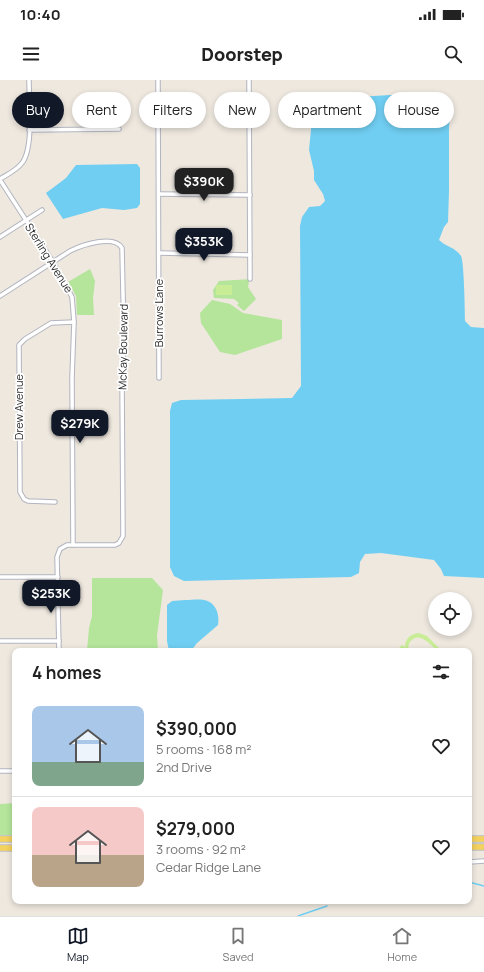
<!DOCTYPE html>
<html lang="en">
<head>
<meta charset="utf-8">
<style>
  :root { --surface:#fff; --page:#f6f6f6; --text:#222; --muted:#767676; --line:#e0e0e0; --accent:#111827 }
  body { margin:0; font-family:Manrope,sans-serif; background:var(--page); color:var(--text); height:100vh; display:flex; flex-direction:column; font-size:15px; white-space:nowrap }
  * { box-sizing:border-box; margin:0 }
  p { font-size:13px; color:var(--muted) }
  .icon { flex:none; width:22px; height:22px; fill:none; stroke:currentColor; stroke-width:2; stroke-linecap:round; stroke-linejoin:round }
  .map { position:relative; flex:1; overflow:hidden }
  .panel { position:absolute; left:12px; top:568px; width:460px; height:256px; display:flex; flex-direction:column; background:var(--surface); border-radius:8px; box-shadow:0 2px 6px #0003 }
  .panel>* { flex:none }
  .top-card { position:absolute; left:12px; top:12px; width:460px; height:36px; display:flex; gap:8px }
  .buttons { position:absolute; left:428px; top:512px; display:grid; gap:8px }
  .buttons a { display:grid; place-items:center; width:44px; height:44px; border-radius:50%; background:var(--surface); box-shadow:0 2px 6px #0003; font-size:20px }
  .price { position:absolute; translate:-50% -34px; padding:0 9px; border-radius:8px; background:var(--accent); color:#fff; font-size:13px; line-height:26px; filter:drop-shadow(0 1px 2px #0008) }
  .price::after { content:''; position:absolute; left:50%; top:24px; width:12px; height:9px; margin-left:-6px; background:inherit; clip-path:polygon(0 0,100% 0,50% 100%) }
  .price.selected { background:#222; color:#fff }
  ul { padding:0; list-style:none }
  li { display:flex; align-items:center; gap:12px; height:100px; padding:0 20px }
  li+li { border-top:1px solid var(--line) }
  li span { display:grid; place-items:center; flex:none; width:112px; height:80px; border-radius:8px; color:#555 }
  li>.icon { margin-inline-start:auto }
  span .icon { width:48px; height:48px; fill:#fffc; stroke-width:1 }
  li b { font-size:17px }
  h2 { display:flex; justify-content:space-between; align-items:center; height:48px; padding:0 20px; font-size:17px }
  .pill { padding:0 14px; border-radius:18px; background:var(--surface); box-shadow:0 2px 6px #0003; font-size:14px; line-height:36px }
  .pill.selected { background:var(--accent); color:#fff }
  .status { display:flex; justify-content:space-between; align-items:center; height:28px; padding:0 20px; background:var(--surface); direction:ltr }
  .status svg { height:11px; fill:currentColor }
  header { display:flex; justify-content:space-between; align-items:center; height:52px; padding:0 20px; background:var(--surface); font-size:18px; font-weight:800 }
  .menu { display:flex; justify-content:space-around; align-items:center; height:56px; border-top:1px solid var(--line); background:var(--surface); font-size:11px; color:var(--muted) }
  .menu a { display:grid; justify-items:center; gap:2px }
  .menu .selected { color:var(--accent) }
  .map>svg:first-child { display:block }
  .green { fill:#b4e59b }
  .pitch { fill:#c8ed96 }
  .water { fill:#70cef2 }
  .lines { fill:none; stroke-linecap:round; stroke-linejoin:round }
  .stream { stroke:#70cef2; stroke-width:1.5 }
  .minor-casing { stroke:#b2b5c0; stroke-width:5.5 }
  .primary-casing { stroke:#c8c8c8; stroke-width:8 }
  .minor { stroke:#fff; stroke-width:3.5 }
  .primary { stroke:#f4d25e; stroke-width:5.5 }
  .labels { text-anchor:middle; stroke-width:3.5; stroke-linejoin:round; paint-order:stroke }
  .street-label { font-size:11px; fill:#2c2c2c; stroke:#fff }
</style>
</head>
<body>
<div class="status"><b>10:40</b><svg viewBox="0 0 49 12"><path d="M0 12V9h3v3zM5 12V6h3v6zM10 12V3h3v9zM15 12V0h3v12zM26 1h20v11H26zM47 4h2v5h-2z"/></svg></div>
<header><svg class="icon" aria-label="menu" viewBox="0 0 24 24"><path d="M4 6h16M4 12h16M4 18h16"/></svg>Doorstep<svg class="icon" aria-label="search" viewBox="0 0 24 24"><circle cx="10" cy="10" r="6"/><path d="M15 15l6 6"/></svg></header>
<div class="map">
<svg width="484" height="836" viewBox="0 0 484 836">
  <rect width="100%" height="100%" fill="#eee8df"/>
  <!-- green -->
  <g class="green">
    <path d="M 90,189 L 95,201 L 93,218 L 94,235 L 77,235 L 76,216 L 68,202 Z"/>
    <path d="M 252,199 L 249,201 L 248,207 L 256,219 L 244,231 L 237,225 L 239,223 L 234,219 L 214,218 L 213,210 L 219,201 Z"/>
    <path d="M 212,220 L 230,224 L 243,233 L 282,240 L 282,259 L 235,275 L 220,272 L 201,243 L 200,233 Z"/>
    <path d="M 92,498 L 152,498 L 163,510 L 157,555 L 158,571 L 87,571 L 89,548 L 92,536 Z"/>
    <path d="M 15,723 L 15,757 L 0,757 L 0,724 Z"/>
  </g>
  <!-- pitch -->
  <g class="pitch">
    <rect x="216" y="205" width="16" height="10"/>
    <path d="M 419,553 L 427,556 L 442,571 L 437,571 C 431,565 419,550 410,562 C 408,565 408,567 409,571 L 402,571 L 399,568 L 402,565 L 405,567 C 405,558 411,554 419,553 Z"/>
  </g>
  <!-- water -->
  <g class="water">
    <path d="M 424,15 L 433,15 L 449,21 L 451,25 L 449,47 L 449,111 L 448,142 L 444,147 L 439,160 C 446,167 455,167 461,176 C 464,181 465,231 465,241 L 471,247 L 484,248 L 484,498 L 444,496 L 441,489 L 434,480 L 381,473 L 365,474 L 360,482 L 359,493 L 351,497 L 184,501 L 174,496 L 170,487 L 170,331 L 172,323 L 181,320 L 292,318 L 301,306 L 300,146 L 302,137 L 309,127 L 320,126 L 325,121 L 323,114 L 314,100 L 314,91 L 309,70 L 313,29 L 326,19 L 390,15 Z"/>
    <path d="M 137,84 L 140,88 L 140,124 L 137,128 L 124,130 L 102,128 L 63,139 L 46,113 L 66,98 L 76,85 Z"/>
    <path d="M 185,520 C 192,520 198,519 204,520 C 216,522 220,535 218,545 L 197,563 L 191,571 L 169,571 L 167,561 L 167,525 L 172,521 Z"/>
  </g>
  <g class="lines">
    <!-- stream -->
    <g class="stream">
      <path d="M 469,802 L 484,806"/>
      <path d="M 339,821 L 340,821"/>
      <path d="M 298,836 L 327,826"/>
    </g>
    <!-- minor casing -->
    <g class="minor-casing">
      <g id="minor">
        <path d="M 158,0 L 159,298"/>
        <path d="M 249,0 L 250,199"/>
        <path d="M 29,50 L 119,49"/>
        <path d="M 0,99 C 8,94 17,90 22,83 C 34,68 29,20 29,0"/>
        <path d="M 0,100 L 53,182 L 72,217 L 74,242 L 72,298 L 73,465"/>
        <path d="M 159,114 L 250,115"/>
        <path d="M 0,157 L 42,130"/>
        <path d="M 159,173 L 250,175"/>
        <path d="M 0,216 L 70,171 C 82,165 114,154 122,168 L 124,260 L 122,297 L 123,456 L 119,463 L 115,465 L 67,465 L 60,469 L 57,477 L 59,571"/>
        <path d="M 55,422 L 28,421 L 24,419 L 20,412 L 19,265 L 25,259 L 51,243 L 74,242"/>
        <path d="M 0,497 L 58,497"/>
        <path d="M 0,561 L 59,561"/>
        <path d="M 0,691 L 15,691"/>
        <path d="M 469,782 L 484,781"/>
      </g>
    </g>
    <!-- primary casing -->
    <g class="primary-casing">
      <g id="primary">
        <path d="M 0,759 L 15,759"/>
        <path d="M 469,759 L 484,759"/>
        <path d="M 469,767 L 484,767"/>
        <path d="M 0,768 L 15,768"/>
      </g>
    </g>
    <!-- minor -->
    <use href="#minor" class="minor"/>
    <!-- primary -->
    <use href="#primary" class="primary"/>
  </g>
  <g class="labels">
    <!-- street labels -->
    <g class="street-label">
      <text transform="translate(49 178) rotate(58)" y="4">Sterling Avenue</text>
      <text transform="translate(159 233) rotate(-90)" y="4">Burrows Lane</text>
      <text transform="translate(123 267) rotate(-89)" y="4">McKay Boulevard</text>
      <text transform="translate(19 327) rotate(-90)" y="4">Drew Avenue</text>
    </g>
  </g>
</svg>
<div class="buttons">
<a><svg class="icon" aria-label="locate" viewBox="0 0 24 24"><circle cx="12" cy="12" r="6"/><path d="M12 2v4M12 18v4M2 12h4M18 12h4"/></svg></a>
</div>
<b class="price selected" style="left:204px;top:122px">$390K</b>
<b class="price" style="left:204px;top:182px">$353K</b>
<b class="price" style="left:80px;top:364px">$279K</b>
<b class="price" style="left:51px;top:534px">$253K</b>
<div class="top-card">
<a class="pill selected">Buy</a>
<a class="pill">Rent</a>
<a class="pill">Filters</a>
<a class="pill">New</a>
<a class="pill">Apartment</a>
<a class="pill">House</a>
</div>
<section class="panel">
<h2>4 homes<svg class="icon" aria-label="filters" viewBox="0 0 24 24"><path d="M4 7h16M4 17h16"/><circle cx="9" cy="7" r="2"/><circle cx="15" cy="17" r="2"/></svg></h2>
<ul>
<li><span style="background:linear-gradient(#a9c7e8 70%,#7fa58c 0)"><svg class="icon" aria-label="home" viewBox="0 0 24 24"><path d="M3 11l9-7 9 7M6 9v11h12V9"/></svg></span><div><b>$390,000</b><p>5 rooms · 168 m²</p><p>2nd Drive</p></div><svg class="icon" aria-label="heart" viewBox="0 0 24 24"><path d="M12 20l-8-8c-3-5 5-10 8-4 3-6 11-1 8 4z"/></svg></li>
<li><span style="background:linear-gradient(#f6c9c9 60%,#b9a48a 0)"><svg class="icon" aria-label="home" viewBox="0 0 24 24"><path d="M3 11l9-7 9 7M6 9v11h12V9"/></svg></span><div><b>$279,000</b><p>3 rooms · 92 m²</p><p>Cedar Ridge Lane</p></div><svg class="icon" aria-label="heart" viewBox="0 0 24 24"><path d="M12 20l-8-8c-3-5 5-10 8-4 3-6 11-1 8 4z"/></svg></li>
</ul>
</section>
</div>
<nav class="menu">
<a class="selected"><svg class="icon" aria-label="map" viewBox="0 0 24 24"><path d="M3 6l6-2 6 2 6-2v14l-6 2-6-2-6 2zM9 4v14M15 6v14"/></svg>Map</a>
<a><svg class="icon" aria-label="saved" viewBox="0 0 24 24"><path d="M7 4h10v16l-5-4-5 4z"/></svg>Saved</a>
<a><svg class="icon" aria-label="home" viewBox="0 0 24 24"><path d="M3 11l9-7 9 7M6 9v11h12V9"/></svg>Home</a>
</nav>
</body>
</html>
